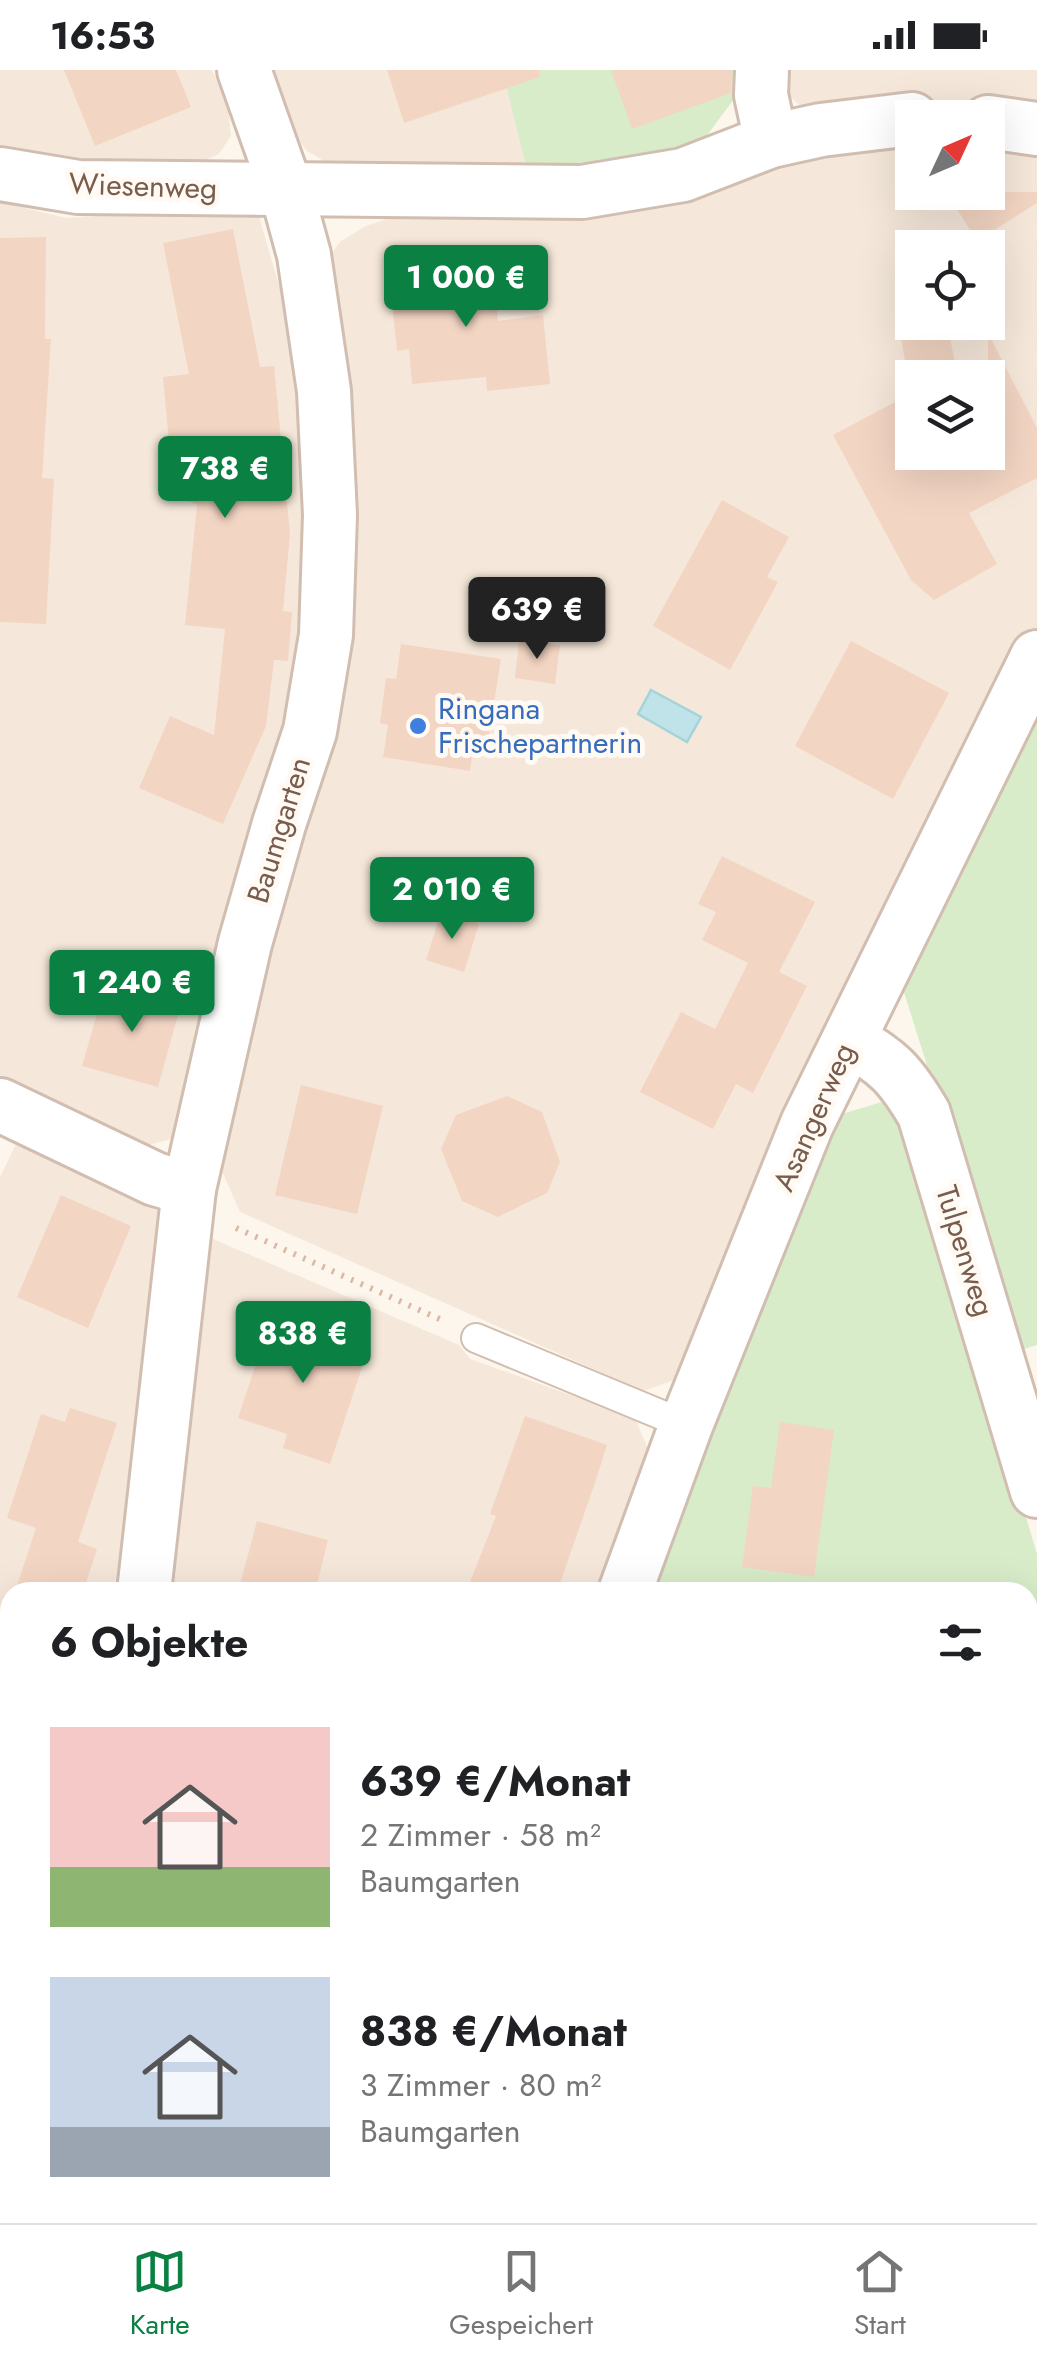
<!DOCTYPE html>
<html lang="de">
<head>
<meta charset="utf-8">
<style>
  :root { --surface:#fff; --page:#f2f2f2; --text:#202124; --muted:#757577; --line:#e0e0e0; --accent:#0b8043 }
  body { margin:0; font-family:Jost,sans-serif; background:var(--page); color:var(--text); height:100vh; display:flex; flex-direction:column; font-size:38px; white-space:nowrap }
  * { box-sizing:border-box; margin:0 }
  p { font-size:32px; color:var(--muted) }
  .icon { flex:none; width:55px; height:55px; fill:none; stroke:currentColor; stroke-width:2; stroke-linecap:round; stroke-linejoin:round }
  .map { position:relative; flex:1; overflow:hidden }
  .sheet { position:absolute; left:0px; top:1512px; width:1038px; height:642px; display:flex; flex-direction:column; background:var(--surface); border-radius:30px 30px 0 0; box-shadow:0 10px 40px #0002 }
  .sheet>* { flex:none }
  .needle { width:65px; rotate:46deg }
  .buttons { position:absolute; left:895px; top:30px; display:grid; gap:20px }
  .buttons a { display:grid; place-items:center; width:110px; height:110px; border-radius:0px; background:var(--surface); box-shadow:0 10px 40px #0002; font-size:50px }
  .price { position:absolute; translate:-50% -85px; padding:0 22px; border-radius:10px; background:var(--accent); color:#fff; font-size:32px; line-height:65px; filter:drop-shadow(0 2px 5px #0008) }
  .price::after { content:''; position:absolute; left:50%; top:60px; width:30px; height:22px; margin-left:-15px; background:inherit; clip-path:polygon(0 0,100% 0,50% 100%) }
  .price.on { background:#222; color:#fff }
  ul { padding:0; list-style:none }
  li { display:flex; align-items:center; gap:30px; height:250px; padding:0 50px }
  li span { display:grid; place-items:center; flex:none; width:280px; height:200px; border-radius:0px; color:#555 }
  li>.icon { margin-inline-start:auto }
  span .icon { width:120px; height:120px; fill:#fffc; stroke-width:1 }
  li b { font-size:42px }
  h2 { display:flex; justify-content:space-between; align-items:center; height:120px; padding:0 50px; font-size:42px }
  .status { display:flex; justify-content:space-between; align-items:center; height:70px; padding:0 50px; background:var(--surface); direction:ltr }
  .status svg { height:28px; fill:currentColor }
  .tab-bar { display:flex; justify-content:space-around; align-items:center; height:140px; border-top:2px solid var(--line); background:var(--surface); font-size:28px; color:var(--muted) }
  .tab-bar a { display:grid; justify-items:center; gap:5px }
  .tab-bar .on { color:var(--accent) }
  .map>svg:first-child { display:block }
  .residential { fill:#f5e8da; fill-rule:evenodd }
  .green { fill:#d8ecc9 }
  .water { fill:#bfe3e8; stroke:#a5d3da; stroke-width:2.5 }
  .building { fill:#f3d5c3 }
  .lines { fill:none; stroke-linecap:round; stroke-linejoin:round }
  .lane-casing { stroke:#d1beb0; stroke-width:32 }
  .street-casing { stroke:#d1beb0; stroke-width:58 }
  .path { stroke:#d9b8a5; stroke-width:6; stroke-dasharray:2.5 8; stroke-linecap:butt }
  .lane { stroke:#fff; stroke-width:28 }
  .street { stroke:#fff; stroke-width:52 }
  .shop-dot { fill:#3f7fe0; stroke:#fffaf3; stroke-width:4 }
  .labels { text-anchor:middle; stroke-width:10; stroke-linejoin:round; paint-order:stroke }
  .street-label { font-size:30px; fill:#7a5c4d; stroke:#fffaf3 }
  .shop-label { font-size:30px; fill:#366cbe; stroke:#fffaf3; text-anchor:start }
</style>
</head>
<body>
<div class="status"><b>16:53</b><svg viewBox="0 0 49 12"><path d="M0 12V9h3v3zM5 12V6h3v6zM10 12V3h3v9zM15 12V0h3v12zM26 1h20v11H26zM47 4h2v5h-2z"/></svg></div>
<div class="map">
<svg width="1037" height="2153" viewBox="0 0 1037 2153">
  <rect width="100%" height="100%" fill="#fdf6ec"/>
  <!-- residential -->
  <g class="residential">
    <path d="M 0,0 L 212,0 L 228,36 L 231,66 L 219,84 L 196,94 L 151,97 L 0,87 Z"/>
    <path d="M 266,0 L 502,0 L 527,101 L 329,94 L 307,81 L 291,60 Z"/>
    <path d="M 782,0 L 1037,0 L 1037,42 L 1003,37 L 937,35 L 820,42 L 803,38 L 790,27 L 782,11 Z"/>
    <path d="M 912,68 L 912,122 L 988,122 L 988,71 L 1037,77 L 1037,564 L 677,1309 L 643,1321 L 240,1142 L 221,1099 L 268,879 L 289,804 L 331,184 L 341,171 L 366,156 L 400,144 L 749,98 ZM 912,178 L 988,178 L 988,252 L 912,252 ZM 912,308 L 988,308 L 988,382 L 912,382 Z"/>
    <path d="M 0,132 L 66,148 L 256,136 L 281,222 L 295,291 L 307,419 L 310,511 L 290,655 L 234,806 L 179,1057 L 171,1069 L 141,1077 L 0,1011 Z"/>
    <path d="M 19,1068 L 159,1142 L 129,1409 L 121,1522 L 10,1522 L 10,1763 L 0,1762 L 0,1107 Z"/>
    <path d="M 211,1168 L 459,1275 L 470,1289 L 635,1348 L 648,1379 L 597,1522 L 165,1522 L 183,1314 Z"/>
    <path d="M 1037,1970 L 1037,2153 L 526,2153 L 538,2145 L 1028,2145 L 1028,1973 Z"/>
    <path d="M 205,2145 L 463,2145 L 462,2153 L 208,2153 Z"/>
  </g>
  <!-- green -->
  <g class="green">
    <path d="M 502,0 L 741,0 L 734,29 L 708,64 L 687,79 L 581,99 L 527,101 Z"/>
    <path d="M 1037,622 L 1037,1275 L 1017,1281 L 902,916 Z"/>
    <path d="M 882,1032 L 908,1053 L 1037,1484 L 1037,1938 L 1028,1941 L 1028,1522 L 643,1522 L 832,1047 Z"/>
  </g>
  <!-- water -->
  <path class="water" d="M 651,620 L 701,647 L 687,672 L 638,644 Z"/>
  <!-- building -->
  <g class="building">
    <path d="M 64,0 L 176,0 L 191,37 L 95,76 Z"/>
    <path d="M 387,0 L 539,0 L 540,7 L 404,53 Z"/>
    <path d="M 611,0 L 732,0 L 731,23 L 632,59 Z"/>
    <path d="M 946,122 L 1037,122 L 1037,133 L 977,171 Z"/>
    <path d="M 233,159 L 260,297 L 274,296 L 290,464 L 283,541 L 292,542 L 288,591 L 274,590 L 266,656 L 223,754 L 139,718 L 170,646 L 214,665 L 225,559 L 185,555 L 197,435 L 179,426 L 173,415 L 163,307 L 189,304 L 163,173 Z"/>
    <path d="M 46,167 L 45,269 L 51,269 L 42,408 L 54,409 L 46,554 L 0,552 L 0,168 Z"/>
    <path d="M 492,192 L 498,251 L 543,245 L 550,314 L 487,321 L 486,307 L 412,314 L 409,279 L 397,281 L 392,232 L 402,231 L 399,201 Z"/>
    <path d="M 898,252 L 947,252 L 958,308 L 908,308 Z"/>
    <path d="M 988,263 L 1037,358 L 1037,408 L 969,443 L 997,494 L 934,530 L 911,510 L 833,365 L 912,323 L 912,382 L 988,382 Z"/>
    <path d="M 722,430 L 789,467 L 767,507 L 778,512 L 730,600 L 653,556 Z"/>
    <path d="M 519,570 L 560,575 L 555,614 L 515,608 Z"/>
    <path d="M 851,571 L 949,623 L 893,729 L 795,676 Z"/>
    <path d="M 401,574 L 501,589 L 488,670 L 473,680 L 470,701 L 383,687 L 388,655 L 380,653 L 386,608 L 396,609 Z"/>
    <path d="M 722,786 L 815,832 L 779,902 L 807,916 L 753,1023 L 736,1014 L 713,1059 L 640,1022 L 681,942 L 715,959 L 748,893 L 702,870 L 716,842 L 698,834 Z"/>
    <path d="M 441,842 L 479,854 L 464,902 L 426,890 Z"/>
    <path d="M 106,913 L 181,934 L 158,1017 L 82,996 Z"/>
    <path d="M 301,1015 L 383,1036 L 357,1144 L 275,1125 Z"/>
    <path d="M 507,1026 L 542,1042 L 560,1092 L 547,1123 L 498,1147 L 462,1131 L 441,1079 L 456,1045 Z"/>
    <path d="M 61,1125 L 131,1156 L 88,1258 L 17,1227 Z"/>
    <path d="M 273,1242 L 328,1261 L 328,1265 L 368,1279 L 330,1394 L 283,1378 L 287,1364 L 238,1348 Z"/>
    <path d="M 70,1338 L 117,1353 L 78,1472 L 97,1479 L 83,1522 L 15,1522 L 36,1458 L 7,1448 L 41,1344 L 65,1352 Z"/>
    <path d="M 525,1346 L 607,1375 L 596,1410 L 557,1522 L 466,1522 L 496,1446 L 490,1444 Z"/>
    <path d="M 780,1352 L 834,1360 L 814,1507 L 742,1497 L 753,1416 L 771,1418 Z"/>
    <path d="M 257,1451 L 328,1470 L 315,1522 L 238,1522 Z"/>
  </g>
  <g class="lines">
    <!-- lane casing -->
    <g class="lane-casing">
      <g id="lane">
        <path d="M 476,1268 L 686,1355"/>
        <path d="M 819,2145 L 821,2153"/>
      </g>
    </g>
    <!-- street casing -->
    <g class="street-casing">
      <g id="street">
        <path d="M 762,0 L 761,25 L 771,71"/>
        <path d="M 988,52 L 1037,59"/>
        <path d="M 0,104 L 78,117 L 582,122 L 683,105 L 771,71 L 821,60 L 912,49"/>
        <path d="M 849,970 C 889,992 901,1005 924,1044 L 1037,1421"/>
        <path d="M 0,1035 L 155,1109 L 189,1119"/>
        <path d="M 144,1522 L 189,1119 L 245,873 L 279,754 L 310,661 L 326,565 L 330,445 L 324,321 L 304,185 L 286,119 L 244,0"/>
        <path d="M 625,1522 L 686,1355 L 807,1054 L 1037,587"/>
        <path d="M 1028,1958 L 1037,1955"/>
        <path d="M 190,2145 L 192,2153"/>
        <path d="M 480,2153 L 481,2145"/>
      </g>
    </g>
    <!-- path -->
    <path class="path" d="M 236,1158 L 444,1251"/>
    <!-- lane -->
    <use href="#lane" class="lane"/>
    <!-- street -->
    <use href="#street" class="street"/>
  </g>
  <!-- markers -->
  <circle class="shop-dot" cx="418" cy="656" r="10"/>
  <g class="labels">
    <!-- street labels -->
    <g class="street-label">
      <text transform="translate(143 116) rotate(2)" y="10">Wiesenweg</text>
      <text transform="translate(279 760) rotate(-73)" y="10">Baumgarten</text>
      <text transform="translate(814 1047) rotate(-66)" y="10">Asangerweg</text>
      <text transform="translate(965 1181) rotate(73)" y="10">Tulpenweg</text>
    </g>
    <!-- shop labels -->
    <g class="shop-label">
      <text x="438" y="649">Ringana<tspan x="438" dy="34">Frischepartnerin</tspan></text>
    </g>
  </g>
</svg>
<div class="buttons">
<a><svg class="needle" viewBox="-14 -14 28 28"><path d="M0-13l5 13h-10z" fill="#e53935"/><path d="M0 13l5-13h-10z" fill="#757577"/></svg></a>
<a><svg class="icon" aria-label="locate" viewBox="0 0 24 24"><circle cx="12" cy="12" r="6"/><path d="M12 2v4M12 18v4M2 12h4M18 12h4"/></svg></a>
<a><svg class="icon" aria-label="layers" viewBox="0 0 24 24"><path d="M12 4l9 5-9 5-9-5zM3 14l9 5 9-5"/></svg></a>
</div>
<b class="price" style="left:466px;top:260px">1 000 €</b>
<b class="price" style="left:225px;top:451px">738 €</b>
<b class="price on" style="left:537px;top:592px">639 €</b>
<b class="price" style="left:452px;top:872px">2 010 €</b>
<b class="price" style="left:132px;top:965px">1 240 €</b>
<b class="price" style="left:303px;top:1316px">838 €</b>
<section class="sheet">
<h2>6 Objekte<svg class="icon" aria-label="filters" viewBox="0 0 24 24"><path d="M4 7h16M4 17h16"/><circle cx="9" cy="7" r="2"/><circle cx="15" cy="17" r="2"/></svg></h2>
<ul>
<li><span style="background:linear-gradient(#f6c9c9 70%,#8fb573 0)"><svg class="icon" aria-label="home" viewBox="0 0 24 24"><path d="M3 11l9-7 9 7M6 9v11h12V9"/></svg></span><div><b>639 €/Monat</b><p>2 Zimmer · 58 m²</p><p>Baumgarten</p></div></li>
<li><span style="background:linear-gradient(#c9d6e8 75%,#9aa5b1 0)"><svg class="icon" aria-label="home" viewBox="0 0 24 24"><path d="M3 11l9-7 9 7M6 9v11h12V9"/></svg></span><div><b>838 €/Monat</b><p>3 Zimmer · 80 m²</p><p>Baumgarten</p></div></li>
</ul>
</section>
</div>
<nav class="tab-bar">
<a class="on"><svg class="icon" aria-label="map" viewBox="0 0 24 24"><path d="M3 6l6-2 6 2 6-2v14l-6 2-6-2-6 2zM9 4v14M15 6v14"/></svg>Karte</a>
<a><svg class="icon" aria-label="saved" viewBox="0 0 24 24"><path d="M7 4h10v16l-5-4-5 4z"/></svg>Gespeichert</a>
<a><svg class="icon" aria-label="home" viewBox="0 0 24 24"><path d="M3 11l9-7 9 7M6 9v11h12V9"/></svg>Start</a>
</nav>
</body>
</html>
